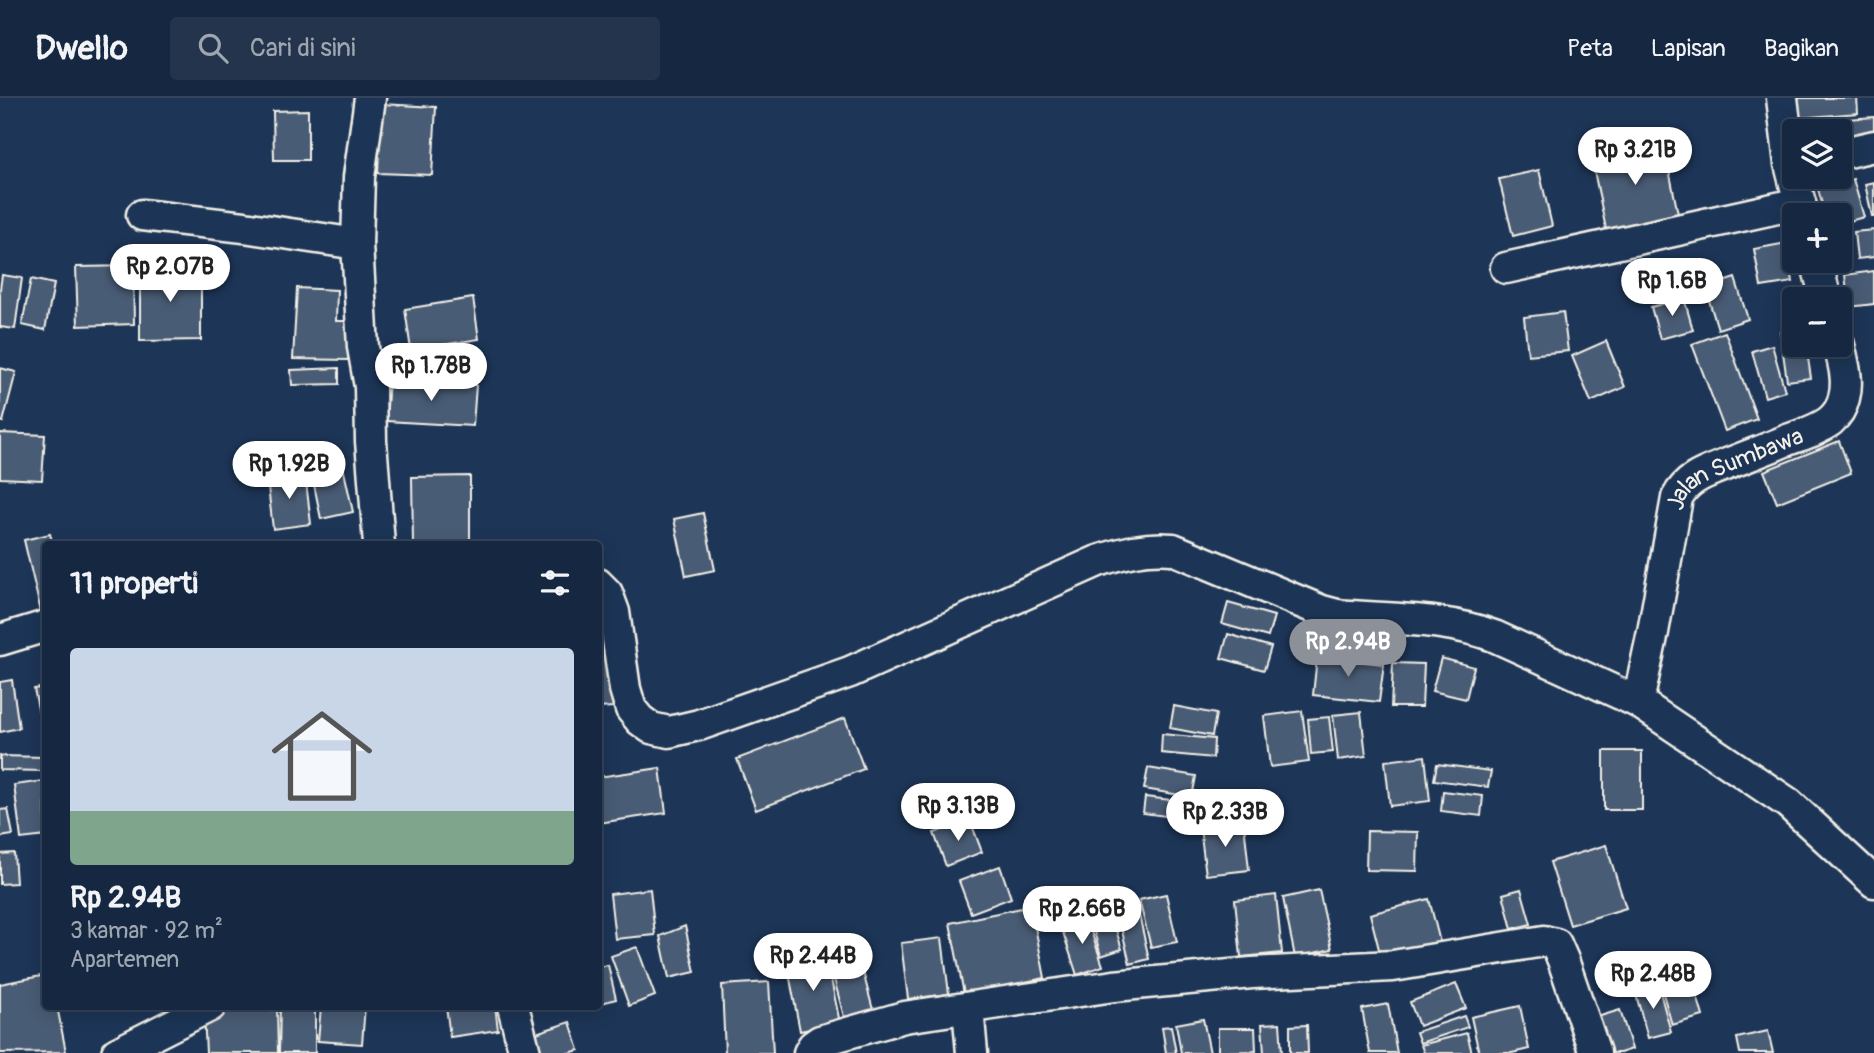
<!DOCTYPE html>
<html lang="id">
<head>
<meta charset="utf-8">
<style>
  :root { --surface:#162841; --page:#23344c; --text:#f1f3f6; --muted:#9ea6b1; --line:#35445a; --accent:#8c9099 }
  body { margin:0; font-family:Pangolin,sans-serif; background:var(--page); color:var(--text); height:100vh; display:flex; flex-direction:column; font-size:26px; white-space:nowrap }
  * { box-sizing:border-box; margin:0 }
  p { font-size:23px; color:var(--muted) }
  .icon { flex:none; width:38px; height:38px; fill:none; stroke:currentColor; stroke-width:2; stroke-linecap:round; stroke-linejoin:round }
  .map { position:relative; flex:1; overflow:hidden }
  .side { position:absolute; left:42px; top:443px; width:560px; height:469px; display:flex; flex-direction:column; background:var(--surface); border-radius:7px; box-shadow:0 4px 18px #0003,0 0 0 2px var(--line) }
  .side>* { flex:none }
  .tools { position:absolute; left:1782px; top:21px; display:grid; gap:14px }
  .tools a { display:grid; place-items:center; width:70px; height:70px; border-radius:7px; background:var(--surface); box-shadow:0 4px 18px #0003,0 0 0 2px var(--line); font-size:35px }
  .price { position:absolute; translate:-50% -60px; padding:0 16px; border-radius:24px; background:#fff; color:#222; font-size:23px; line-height:46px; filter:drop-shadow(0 2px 4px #0008) }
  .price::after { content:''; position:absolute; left:50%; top:42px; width:21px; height:16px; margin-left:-10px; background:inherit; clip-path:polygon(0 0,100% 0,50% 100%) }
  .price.on { background:var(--accent); color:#fff }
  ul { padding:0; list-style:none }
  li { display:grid; align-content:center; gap:14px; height:371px; padding:0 28px }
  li+li { border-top:2px solid var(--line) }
  li span { display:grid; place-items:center; height:217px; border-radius:7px; color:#555 }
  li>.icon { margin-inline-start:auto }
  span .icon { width:126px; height:126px; fill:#fffc; stroke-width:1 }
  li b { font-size:30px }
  h2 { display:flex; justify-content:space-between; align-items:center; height:84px; padding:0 28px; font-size:30px }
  header { display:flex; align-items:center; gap:42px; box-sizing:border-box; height:98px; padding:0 35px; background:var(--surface); border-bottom:2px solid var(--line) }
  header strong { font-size:33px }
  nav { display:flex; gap:38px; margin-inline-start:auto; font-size:24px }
  .search { width:490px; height:63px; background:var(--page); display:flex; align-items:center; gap:18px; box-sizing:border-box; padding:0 24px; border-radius:7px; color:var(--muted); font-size:26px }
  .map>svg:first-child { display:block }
  .building { fill:#485b74; stroke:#f4f1e8; stroke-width:2 }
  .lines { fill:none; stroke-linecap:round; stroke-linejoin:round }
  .street-casing { stroke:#f4f1e8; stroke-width:35 }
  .street { stroke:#1d3557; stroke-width:30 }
  .labels { text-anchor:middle; stroke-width:5; stroke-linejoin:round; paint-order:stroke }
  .street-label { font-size:24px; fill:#f4f1e8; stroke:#1d3557 }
</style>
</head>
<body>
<header>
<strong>Dwello</strong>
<div class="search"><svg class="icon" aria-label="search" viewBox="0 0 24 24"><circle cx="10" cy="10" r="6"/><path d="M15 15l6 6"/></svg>Cari di sini</div>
<nav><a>Peta</a><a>Lapisan</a><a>Bagikan</a></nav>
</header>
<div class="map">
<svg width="1874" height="955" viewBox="0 0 1874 955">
  <rect width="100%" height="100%" fill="#1d3557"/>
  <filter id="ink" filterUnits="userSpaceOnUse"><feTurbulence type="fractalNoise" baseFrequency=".0143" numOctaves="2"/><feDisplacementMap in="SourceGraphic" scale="14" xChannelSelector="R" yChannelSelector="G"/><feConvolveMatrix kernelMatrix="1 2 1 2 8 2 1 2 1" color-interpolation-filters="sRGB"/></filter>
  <g filter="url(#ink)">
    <!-- building -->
    <g class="building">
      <path d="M 1796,0 L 1857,0 L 1858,15 L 1798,20 Z"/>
      <path d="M 381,6 L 436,9 L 432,77 L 378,75 Z"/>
      <path d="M 308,12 L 308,62 L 274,62 L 273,13 Z"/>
      <path d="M 1874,19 L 1874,46 L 1839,48 L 1839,33 L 1835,33 L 1833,22 Z"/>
      <path d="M 1663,42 L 1679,121 L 1607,136 L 1591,58 Z"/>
      <path d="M 1539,72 L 1552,128 L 1513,138 L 1499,81 Z"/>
      <path d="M 1853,81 L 1864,119 L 1839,126 L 1839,117 L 1825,117 L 1818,91 Z"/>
      <path d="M 1874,84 L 1874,118 L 1872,118 L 1865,86 Z"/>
      <path d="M 1874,132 L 1874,159 L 1857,161 L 1854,134 Z"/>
      <path d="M 1787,145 L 1793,184 L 1761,189 L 1754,151 Z"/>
      <path d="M 133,168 L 134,226 L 78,228 L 76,169 Z"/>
      <path d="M 140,169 L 201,169 L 201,242 L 140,243 Z"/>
      <path d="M 1874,173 L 1874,206 L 1849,209 L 1845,177 Z"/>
      <path d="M 2,177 L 22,180 L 15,231 L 0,229 L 0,191 Z"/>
      <path d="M 1735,180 L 1748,221 L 1718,231 L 1705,190 Z"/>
      <path d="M 31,181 L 54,186 L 45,232 L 22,227 Z"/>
      <path d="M 297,190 L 337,192 L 336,223 L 349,223 L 348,262 L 293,261 Z"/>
      <path d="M 473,200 L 479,241 L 411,252 L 405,211 Z"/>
      <path d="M 1684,200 L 1693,232 L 1660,241 L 1651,209 Z"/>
      <path d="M 1563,214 L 1568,253 L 1528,257 L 1524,219 Z"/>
      <path d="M 1794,231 L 1794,247 L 1806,247 L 1811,280 L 1787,283 L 1780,233 Z"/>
      <path d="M 1725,234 L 1757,321 L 1725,333 L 1692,246 Z"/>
      <path d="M 1606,243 L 1625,289 L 1591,304 L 1572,258 Z"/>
      <path d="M 1772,247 L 1785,293 L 1765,299 L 1752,253 Z"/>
      <path d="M 0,270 L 16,274 L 3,324 L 0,323 Z"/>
      <path d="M 339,270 L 339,286 L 292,287 L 291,272 Z"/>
      <path d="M 389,282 L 476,287 L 473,328 L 386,323 Z"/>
      <path d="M 0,335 L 45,337 L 42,382 L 0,380 Z"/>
      <path d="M 1839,343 L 1851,375 L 1777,405 L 1764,373 Z"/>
      <path d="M 340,355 L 353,414 L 321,421 L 309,362 Z"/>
      <path d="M 305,375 L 311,426 L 273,431 L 267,380 Z"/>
      <path d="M 470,378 L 470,446 L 413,446 L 412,379 Z"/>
      <path d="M 703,415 L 715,472 L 686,478 L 674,421 Z"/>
      <path d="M 50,436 L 53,446 L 46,446 L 46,513 L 41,514 L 24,442 Z"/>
      <path d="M 1228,505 L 1274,518 L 1268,539 L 1222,526 Z"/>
      <path d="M 604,525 L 613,609 L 598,610 L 598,526 Z"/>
      <path d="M 1228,536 L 1271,549 L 1264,572 L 1221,560 Z"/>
      <path d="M 1317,559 L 1384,566 L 1379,604 L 1313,597 Z"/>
      <path d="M 1441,560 L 1474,569 L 1466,601 L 1432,593 Z"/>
      <path d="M 1393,565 L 1424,566 L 1422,609 L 1391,609 Z"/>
      <path d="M 12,582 L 19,630 L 0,634 L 0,584 Z"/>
      <path d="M 46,589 L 46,634 L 43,635 L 34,591 Z"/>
      <path d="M 1174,608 L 1216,616 L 1212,638 L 1170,630 Z"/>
      <path d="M 1302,613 L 1309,664 L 1270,669 L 1264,618 Z"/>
      <path d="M 1361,614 L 1366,658 L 1338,662 L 1333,617 Z"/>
      <path d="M 1329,619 L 1333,654 L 1311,656 L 1308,621 Z"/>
      <path d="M 845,620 L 864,671 L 756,712 L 737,661 Z"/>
      <path d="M 1162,636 L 1214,641 L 1213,660 L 1161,655 Z"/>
      <rect x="1604" y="653" width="38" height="59"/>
      <path d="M 0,658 L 44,659 L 43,673 L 0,672 Z"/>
      <path d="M 1425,658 L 1430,703 L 1390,708 L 1385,663 Z"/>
      <path d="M 1437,666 L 1491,673 L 1488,689 L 1434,682 Z"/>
      <path d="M 660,670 L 666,715 L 598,725 L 598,679 Z"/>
      <path d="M 1148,670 L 1196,678 L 1192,699 L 1144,691 Z"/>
      <path d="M 45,683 L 46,738 L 21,741 L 14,687 Z"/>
      <path d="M 1443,693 L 1483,698 L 1481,718 L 1441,713 Z"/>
      <path d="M 1145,699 L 1198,705 L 1195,722 L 1143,715 Z"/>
      <path d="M 8,711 L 13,737 L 0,739 L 0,712 Z"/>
      <path d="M 970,722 L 982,754 L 946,768 L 934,735 Z"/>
      <path d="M 1244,725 L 1249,772 L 1206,777 L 1200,730 Z"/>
      <path d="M 1367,733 L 1418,734 L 1417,773 L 1366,772 Z"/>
      <path d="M 1606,747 L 1626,810 L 1570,827 L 1550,764 Z"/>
      <path d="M 14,755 L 16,785 L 0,786 L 0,756 Z"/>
      <path d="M 1000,768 L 1011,800 L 971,815 L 959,783 Z"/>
      <path d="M 650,791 L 655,837 L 615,841 L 610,796 Z"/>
      <path d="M 1521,791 L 1531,826 L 1512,831 L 1503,796 Z"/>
      <path d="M 1319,792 L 1332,851 L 1295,859 L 1283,800 Z"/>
      <path d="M 1166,796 L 1177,844 L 1151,849 L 1139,802 Z"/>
      <path d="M 1276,797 L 1282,855 L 1241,859 L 1235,802 Z"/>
      <path d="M 1429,801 L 1441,848 L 1382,863 L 1370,816 Z"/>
      <path d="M 1136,803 L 1149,861 L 1130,866 L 1116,808 Z"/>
      <path d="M 1031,808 L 1045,880 L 964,896 L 950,825 Z"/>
      <path d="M 1109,810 L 1122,851 L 1101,858 L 1089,816 Z"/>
      <path d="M 1086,819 L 1103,868 L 1077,877 L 1061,828 Z"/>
      <path d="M 685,828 L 695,874 L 669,880 L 660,838 Z"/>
      <path d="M 942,840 L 949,896 L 908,901 L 901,845 Z"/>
      <path d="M 637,849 L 655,898 L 629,908 L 611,858 Z"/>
      <path d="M 857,851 L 873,912 L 844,919 L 828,858 Z"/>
      <path d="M 826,857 L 840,925 L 800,933 L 787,865 Z"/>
      <path d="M 608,867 L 616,901 L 598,906 L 598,869 Z"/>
      <path d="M 46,877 L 46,908 L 57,908 L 66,954 L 0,955 L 0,886 Z"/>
      <path d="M 769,884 L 773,955 L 725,955 L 722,887 Z"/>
      <path d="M 1693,884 L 1703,918 L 1672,927 L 1662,892 Z"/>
      <path d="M 1456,886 L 1466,910 L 1419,928 L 1410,904 Z"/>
      <path d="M 1658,887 L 1671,934 L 1648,940 L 1635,893 Z"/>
      <path d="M 1388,906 L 1397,955 L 1370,955 L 1362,911 Z"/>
      <path d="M 280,908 L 315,908 L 315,955 L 279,955 Z"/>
      <path d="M 321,908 L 365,908 L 362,946 L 318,943 Z"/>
      <path d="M 446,908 L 495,908 L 498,932 L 450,939 Z"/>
      <path d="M 1520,908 L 1529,951 L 1512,955 L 1479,955 L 1471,919 Z"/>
      <path d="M 277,912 L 278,955 L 206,955 L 204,915 Z"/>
      <path d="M 1620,912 L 1632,951 L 1620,955 L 1606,955 L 1594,920 Z"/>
      <path d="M 1464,918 L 1468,929 L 1420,945 L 1416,934 Z"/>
      <path d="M 1203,921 L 1210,955 L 1181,955 L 1176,926 Z"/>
      <path d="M 570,924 L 579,952 L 569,955 L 530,955 L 524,939 Z"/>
      <path d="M 1280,925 L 1282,955 L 1264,955 L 1262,926 Z"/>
      <path d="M 1307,927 L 1308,955 L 1290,955 L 1290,928 Z"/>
      <path d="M 1171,928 L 1176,955 L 1166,955 L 1162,929 Z"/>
      <path d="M 1218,930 L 1255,930 L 1256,953 L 1218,954 Z"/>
      <path d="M 1768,933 L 1773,955 L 1740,955 L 1737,940 Z"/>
      <path d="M 1467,935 L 1472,955 L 1424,955 L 1421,947 Z"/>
    </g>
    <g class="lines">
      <!-- street casing -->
      <g class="street-casing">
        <g id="street">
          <path d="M 370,0 L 359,79 L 357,146 L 363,249 L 370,289 L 371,343 L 379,446"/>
          <path d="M 1782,0 L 1790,66 L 1803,117"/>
          <path d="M 1839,56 L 1874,48"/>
          <path d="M 142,117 L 244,129 L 357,146"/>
          <path d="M 1816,163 L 1826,201"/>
          <path d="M 1506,170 L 1800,105"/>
          <path d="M 598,486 L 607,495 L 614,514 L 625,591 L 631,611 L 640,622 L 651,630 L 669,634 L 699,627 L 850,574 L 1098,463 C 1125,454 1143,449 1173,451 L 1322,513 L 1337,517 C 1392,522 1441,519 1494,538 L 1638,604 L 1788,705 L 1874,784"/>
          <path d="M 0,542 L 46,528"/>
          <path id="s1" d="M 1638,604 L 1653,534 L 1677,400 C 1686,382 1702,376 1720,369 C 1742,360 1764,352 1785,343 C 1800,337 1817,333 1830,323 C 1837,317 1842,309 1844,300 C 1849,282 1843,264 1839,247"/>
          <path d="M 513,908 L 525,955"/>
          <path d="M 968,910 L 972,955"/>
          <path d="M 117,955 L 210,908"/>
          <path d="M 809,955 L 813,948 L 820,943 L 904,919 L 1114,888 L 1252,875 L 1393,868 L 1544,843 L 1556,846 L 1563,862 L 1595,955"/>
        </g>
      </g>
      <!-- street -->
      <use href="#street" class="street"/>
    </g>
  </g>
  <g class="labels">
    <!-- street labels -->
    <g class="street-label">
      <text dy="8" stroke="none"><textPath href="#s1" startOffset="273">Jalan Sumbawa</textPath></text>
    </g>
  </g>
</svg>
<div class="tools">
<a><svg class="icon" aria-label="layers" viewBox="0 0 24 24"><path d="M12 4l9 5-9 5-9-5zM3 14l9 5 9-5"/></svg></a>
<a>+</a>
<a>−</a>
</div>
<b class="price" style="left:1635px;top:89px">Rp 3.21B</b>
<b class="price" style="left:170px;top:206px">Rp 2.07B</b>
<b class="price" style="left:1672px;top:220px">Rp 1.6B</b>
<b class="price" style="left:431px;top:305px">Rp 1.78B</b>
<b class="price" style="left:289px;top:403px">Rp 1.92B</b>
<b class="price on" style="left:1348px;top:581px">Rp 2.94B</b>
<b class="price" style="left:958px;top:745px">Rp 3.13B</b>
<b class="price" style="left:1225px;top:751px">Rp 2.33B</b>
<b class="price" style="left:1082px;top:848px">Rp 2.66B</b>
<b class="price" style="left:813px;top:895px">Rp 2.44B</b>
<b class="price" style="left:1653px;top:913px">Rp 2.48B</b>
<section class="side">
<h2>11 properti<svg class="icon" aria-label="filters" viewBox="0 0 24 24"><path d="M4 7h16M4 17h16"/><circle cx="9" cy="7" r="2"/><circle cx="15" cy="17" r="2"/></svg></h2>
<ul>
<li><span style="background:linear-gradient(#c9d6e8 75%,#7fa58c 0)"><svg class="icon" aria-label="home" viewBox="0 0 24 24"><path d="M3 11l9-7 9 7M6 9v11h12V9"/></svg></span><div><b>Rp 2.94B</b><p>3 kamar · 92 m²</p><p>Apartemen</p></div></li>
</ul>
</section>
</div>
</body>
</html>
